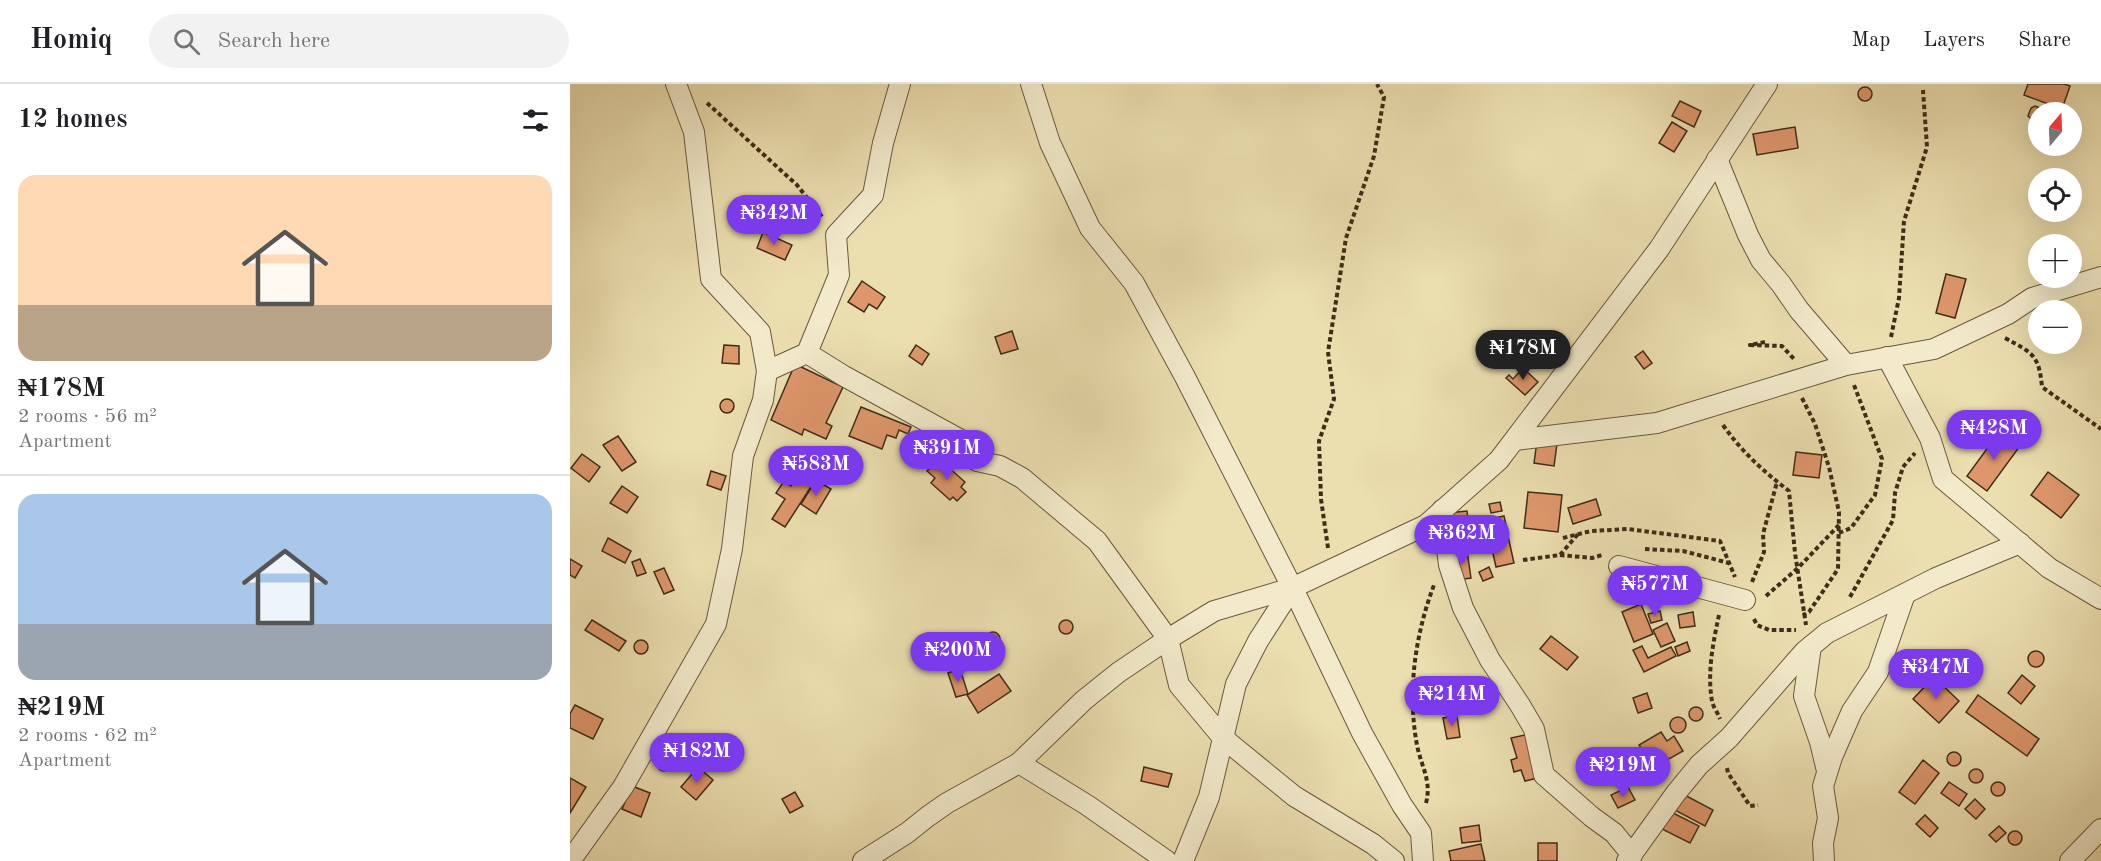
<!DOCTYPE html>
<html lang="en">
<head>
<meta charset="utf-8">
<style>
  :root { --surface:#fff; --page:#f2f2f2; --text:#202124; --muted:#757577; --line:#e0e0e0; --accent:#7c3aed }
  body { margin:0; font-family:"Old Standard TT",serif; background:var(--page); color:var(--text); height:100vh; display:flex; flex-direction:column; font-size:22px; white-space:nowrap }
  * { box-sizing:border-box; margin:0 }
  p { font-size:20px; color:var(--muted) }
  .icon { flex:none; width:33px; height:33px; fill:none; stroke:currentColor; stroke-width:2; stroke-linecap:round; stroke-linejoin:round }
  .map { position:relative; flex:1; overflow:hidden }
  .side { display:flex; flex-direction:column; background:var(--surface); width:570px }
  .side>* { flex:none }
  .needle { width:39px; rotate:19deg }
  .fabs { position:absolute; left:1458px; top:18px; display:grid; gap:12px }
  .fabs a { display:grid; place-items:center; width:54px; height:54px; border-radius:50%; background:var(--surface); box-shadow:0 6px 24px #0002; font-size:30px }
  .price { position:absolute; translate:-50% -51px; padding:0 14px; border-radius:21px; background:var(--accent); color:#fff; font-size:20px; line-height:39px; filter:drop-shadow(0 2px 3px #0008) }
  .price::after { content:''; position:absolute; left:50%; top:36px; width:18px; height:14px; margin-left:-9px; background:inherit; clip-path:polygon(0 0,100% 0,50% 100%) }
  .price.current { background:#222; color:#fff }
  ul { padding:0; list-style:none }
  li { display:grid; align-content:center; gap:12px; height:318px; padding:0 18px }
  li+li { border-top:2px solid var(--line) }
  li span { display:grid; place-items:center; height:186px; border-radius:18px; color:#555 }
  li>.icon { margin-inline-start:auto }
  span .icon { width:108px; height:108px; fill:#fffc; stroke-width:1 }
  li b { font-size:26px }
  h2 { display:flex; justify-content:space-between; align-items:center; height:72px; padding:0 18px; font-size:26px }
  header { display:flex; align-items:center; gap:36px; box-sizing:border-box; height:84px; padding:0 30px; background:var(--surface); border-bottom:2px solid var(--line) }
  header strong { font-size:28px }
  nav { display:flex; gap:33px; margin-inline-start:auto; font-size:21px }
  .search { width:420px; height:54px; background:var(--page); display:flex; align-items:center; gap:15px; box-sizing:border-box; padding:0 21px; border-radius:33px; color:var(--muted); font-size:22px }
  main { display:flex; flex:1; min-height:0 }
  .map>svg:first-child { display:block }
  .building { fill:#dd976b; stroke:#412c18; stroke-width:1.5 }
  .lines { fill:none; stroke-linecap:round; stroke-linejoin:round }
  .street-casing { stroke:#6c583e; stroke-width:22 }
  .path { stroke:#412c18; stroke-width:4; stroke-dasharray:4.5 3; stroke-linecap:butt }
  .street { stroke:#f2eacb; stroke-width:20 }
</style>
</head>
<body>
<header>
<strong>Homiq</strong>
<div class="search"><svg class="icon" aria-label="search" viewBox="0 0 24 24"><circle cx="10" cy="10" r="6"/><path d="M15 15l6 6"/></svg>Search here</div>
<nav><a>Map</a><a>Layers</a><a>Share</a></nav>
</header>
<main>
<section class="side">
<h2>12 homes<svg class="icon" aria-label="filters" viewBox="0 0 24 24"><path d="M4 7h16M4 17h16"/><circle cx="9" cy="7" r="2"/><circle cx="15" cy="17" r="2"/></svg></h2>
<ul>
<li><span style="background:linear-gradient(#ffd9b3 70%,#b9a48a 0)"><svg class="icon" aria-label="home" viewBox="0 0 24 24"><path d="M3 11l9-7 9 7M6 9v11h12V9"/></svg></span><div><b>₦178M</b><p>2 rooms · 56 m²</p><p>Apartment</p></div></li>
<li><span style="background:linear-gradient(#a9c7e8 70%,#9aa5b1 0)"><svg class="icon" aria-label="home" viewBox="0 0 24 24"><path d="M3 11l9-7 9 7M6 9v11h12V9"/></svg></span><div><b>₦219M</b><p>2 rooms · 62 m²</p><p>Apartment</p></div></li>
</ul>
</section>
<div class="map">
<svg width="1531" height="777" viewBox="0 0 1531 777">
  <rect width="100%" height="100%" fill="#ebdeaf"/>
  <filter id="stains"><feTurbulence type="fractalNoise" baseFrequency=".00333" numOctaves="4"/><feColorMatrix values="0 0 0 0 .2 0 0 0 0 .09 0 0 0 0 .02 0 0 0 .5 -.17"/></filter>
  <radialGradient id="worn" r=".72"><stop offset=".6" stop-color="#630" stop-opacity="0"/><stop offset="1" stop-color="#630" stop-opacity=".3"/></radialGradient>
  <!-- building -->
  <g class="building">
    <path d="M 1458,0 L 1494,0 L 1500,2 L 1492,25 L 1454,11 Z"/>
    <circle cx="1295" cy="10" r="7"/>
    <path d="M 1110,17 L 1131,27 L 1124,43 L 1102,32 Z"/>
    <path d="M 1465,22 L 1470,24 L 1472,28 L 1468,28 L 1468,37 L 1465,38 L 1458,32 L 1461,24 Z"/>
    <path d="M 1102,38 L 1117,47 L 1104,68 L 1089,59 Z"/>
    <path d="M 1225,43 L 1228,64 L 1187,71 L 1183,50 Z"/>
    <path d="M 193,148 L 222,161 L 215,176 L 187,164 Z"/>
    <path d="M 1376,190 L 1396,195 L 1385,234 L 1366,229 Z"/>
    <path d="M 292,197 L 315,213 L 307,225 L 299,220 L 294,228 L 278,218 Z"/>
    <path d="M 442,247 L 448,265 L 431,270 L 425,253 Z"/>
    <path d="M 154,261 L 169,262 L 169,280 L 152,279 Z"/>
    <path d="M 346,261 L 359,270 L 352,281 L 339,272 Z"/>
    <path d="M 1073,267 L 1082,279 L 1074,285 L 1065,273 Z"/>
    <path d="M 225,280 L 273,303 L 256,339 L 262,342 L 256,355 L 234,345 L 232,351 L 201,336 Z"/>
    <path d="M 953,284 L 968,298 L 955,311 L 936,294 L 939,291 L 943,295 Z"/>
    <circle cx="157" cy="322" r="7"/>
    <path d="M 291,323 L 341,343 L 338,350 L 329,346 L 326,354 L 317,351 L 312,365 L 279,352 Z"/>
    <path d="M 1430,347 L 1450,362 L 1417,407 L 1397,392 Z"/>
    <path d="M 48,352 L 66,378 L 52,387 L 33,361 Z"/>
    <path d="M 967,357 L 987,360 L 984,382 L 964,379 Z"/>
    <path d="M 1226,368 L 1252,371 L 1249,394 L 1223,391 Z"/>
    <path d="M 12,370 L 30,383 L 19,398 L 1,384 Z"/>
    <path d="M 369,375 L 395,398 L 391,403 L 396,408 L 387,417 L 383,413 L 380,416 L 361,399 L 365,394 L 357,387 Z"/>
    <circle cx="264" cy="387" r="7"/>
    <path d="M 141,387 L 156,392 L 151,406 L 137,401 Z"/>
    <path d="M 1478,388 L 1509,411 L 1491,434 L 1461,411 Z"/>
    <path d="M 230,389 L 244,398 L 215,443 L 202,435 L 215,415 L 206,409 L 214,397 L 221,402 Z"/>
    <path d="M 246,396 L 261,405 L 246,430 L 231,420 Z"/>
    <path d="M 52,402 L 68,413 L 57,429 L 40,419 Z"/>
    <path d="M 958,408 L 992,411 L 988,448 L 954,444 Z"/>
    <path d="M 1026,415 L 1031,431 L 1003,440 L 998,424 Z"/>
    <path d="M 930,418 L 932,427 L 921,429 L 919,420 Z"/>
    <path d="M 897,427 L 900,452 L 881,454 L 878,429 Z"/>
    <path d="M 934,432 L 937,445 L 922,448 L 920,435 Z"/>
    <path d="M 938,452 L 944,479 L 926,483 L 920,456 Z"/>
    <path d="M 38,454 L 61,467 L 55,479 L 32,467 Z"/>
    <path d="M 897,467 L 901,494 L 886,496 L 882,469 Z"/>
    <path d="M 0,475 L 12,482 L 5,494 L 0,491 Z"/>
    <path d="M 70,475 L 76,489 L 67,492 L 62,478 Z"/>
    <path d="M 919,483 L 923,493 L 913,497 L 909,488 Z"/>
    <path d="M 94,484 L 104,506 L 94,510 L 84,488 Z"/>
    <path d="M 1071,520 L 1083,550 L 1064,558 L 1052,528 Z"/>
    <path d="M 1090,527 L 1092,536 L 1081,539 L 1078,530 Z"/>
    <path d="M 1123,528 L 1125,542 L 1110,544 L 1108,531 Z"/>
    <circle cx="496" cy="543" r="7"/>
    <path d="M 22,536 L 56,557 L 49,567 L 15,546 Z"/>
    <path d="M 1097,539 L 1105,557 L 1091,563 L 1083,546 Z"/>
    <circle cx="423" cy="555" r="7"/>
    <path d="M 981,552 L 1008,573 L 997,586 L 970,565 Z"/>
    <circle cx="71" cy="563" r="7"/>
    <path d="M 1117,558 L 1120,567 L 1108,572 L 1105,563 Z"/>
    <path d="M 391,559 L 400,572 L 382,585 L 373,572 Z"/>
    <path d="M 1072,562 L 1078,574 L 1101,563 L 1106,572 L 1074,588 L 1063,566 Z"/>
    <circle cx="1466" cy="575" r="8"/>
    <circle cx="425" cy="575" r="7"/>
    <path d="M 390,585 L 398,610 L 386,613 L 378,589 Z"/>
    <path d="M 429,590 L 441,607 L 408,629 L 397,611 Z"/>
    <path d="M 1452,591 L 1465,602 L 1451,620 L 1438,609 Z"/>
    <path d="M 1364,593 L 1389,617 L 1369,639 L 1343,615 Z"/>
    <path d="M 1077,609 L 1082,624 L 1068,629 L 1063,614 Z"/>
    <path d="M 1408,611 L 1469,655 L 1457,672 L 1396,628 Z"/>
    <path d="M 5,621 L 33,635 L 23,655 L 0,644 L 0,630 Z"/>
    <circle cx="1126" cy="630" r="7"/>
    <path d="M 887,632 L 890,653 L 877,655 L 873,634 Z"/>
    <circle cx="1108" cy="641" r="8"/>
    <path d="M 1091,648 L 1097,657 L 1104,652 L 1113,667 L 1083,684 L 1069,661 Z"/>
    <path d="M 959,650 L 972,693 L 955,697 L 951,686 L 944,688 L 941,676 L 947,674 L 941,654 Z"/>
    <path d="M 1046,665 L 1049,684 L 1026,688 L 1023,669 Z"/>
    <circle cx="1384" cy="675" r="7"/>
    <circle cx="94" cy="680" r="7"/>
    <path d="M 1353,676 L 1369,689 L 1345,720 L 1329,708 Z"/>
    <path d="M 128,683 L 143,696 L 126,716 L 111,703 Z"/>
    <path d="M 574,683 L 602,690 L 598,703 L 571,697 Z"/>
    <circle cx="1406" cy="692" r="7"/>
    <path d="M 0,694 L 16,703 L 0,729 Z"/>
    <circle cx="1428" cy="705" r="7"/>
    <path d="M 1379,698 L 1397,710 L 1389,722 L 1371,709 Z"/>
    <path d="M 62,702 L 80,709 L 71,733 L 52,725 Z"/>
    <path d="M 1058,703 L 1065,716 L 1048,724 L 1041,711 Z"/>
    <path d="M 225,708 L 233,722 L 220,729 L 212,715 Z"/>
    <path d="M 1109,708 L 1143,726 L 1135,742 L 1101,724 Z"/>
    <path d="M 1405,715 L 1415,725 L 1406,735 L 1395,725 Z"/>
    <path d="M 1099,727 L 1129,742 L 1120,759 L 1090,744 Z"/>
    <path d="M 1355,731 L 1368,744 L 1360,753 L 1346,740 Z"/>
    <path d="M 909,741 L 911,757 L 892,759 L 890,744 Z"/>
    <path d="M 1429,742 L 1436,749 L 1426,758 L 1419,751 Z"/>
    <circle cx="1445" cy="754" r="7"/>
    <rect x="968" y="759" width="19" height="18"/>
    <path d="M 911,760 L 915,777 L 881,777 L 879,767 Z"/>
  </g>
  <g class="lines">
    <!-- street casing -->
    <g class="street-casing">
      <g id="street">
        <path d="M 461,0 L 480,59 L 520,144 L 564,199 L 615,293 L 729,517 L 792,649 L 832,721 L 851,749 L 853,777"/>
        <path d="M 1147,75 L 1178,151 L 1191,176 L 1211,200 L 1229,226 L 1276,281"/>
        <path d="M 237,269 L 269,191 L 266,151 L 303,111 L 313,59 L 330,0"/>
        <path d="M 1317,273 L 1360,354 L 1373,395 L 1479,484 L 1531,515"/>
        <path d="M 197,287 L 237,269 L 274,292 L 389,355 L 407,377 L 430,382 L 452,394 L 527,457 L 598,555 L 644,527 L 722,504 L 856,441 L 929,376 L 1089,165 L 1197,0"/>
        <path d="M 945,356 L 1087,339 L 1276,281 L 1364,265 L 1438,230 L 1462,214 L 1531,193"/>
        <path d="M 872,426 L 879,481 L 893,524 L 920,576 L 950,621 L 964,645 L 974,691 L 1022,733 L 1044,749 L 1062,771"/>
        <path d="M 1049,482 L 1175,516"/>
        <path d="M 1241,562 L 1234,612 L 1250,658 L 1257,687"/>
        <path d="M 449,679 L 517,721 L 597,777"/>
        <path d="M 0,777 L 53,703 L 146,540 L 162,465 L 173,372 L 193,316 L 197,287 L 190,248 L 141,195 L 124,48 L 106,0"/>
        <path d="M 293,777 L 337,749 L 357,733 L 377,719 L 449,679 L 514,616 L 549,588 L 598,555 L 609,601 L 653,654 L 724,712 L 803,760 L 824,777"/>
        <path d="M 613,777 L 639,713 L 666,600 L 688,557 L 722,504"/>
        <path d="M 1057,777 L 1106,709 L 1129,681 L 1159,654 L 1234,568 L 1257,549 L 1366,494 L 1450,459"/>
        <path d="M 1254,777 L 1253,759 L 1258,734 L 1253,702 L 1262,673 L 1282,627 L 1308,588 L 1335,510"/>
        <path d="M 1500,777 L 1531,745"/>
      </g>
    </g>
    <!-- path -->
    <g class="path">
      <path d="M 137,19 L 227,101 L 253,134"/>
      <path d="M 1321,253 L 1329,214 L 1334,137 L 1357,63 L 1353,6"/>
      <path d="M 1435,254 C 1462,269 1469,270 1472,303 L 1531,345"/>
      <path d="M 1195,258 L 1180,261 L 1212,262 L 1224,275"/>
      <path d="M 1232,314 L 1245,340 L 1259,383 L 1269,428 L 1268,485 L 1239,528 L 1233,531"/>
      <path d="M 1153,341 C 1172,368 1193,387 1219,407 L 1225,469 L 1236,541"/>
      <path d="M 1269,449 L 1281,444 L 1305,411 L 1312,375 L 1284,301"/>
      <path d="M 993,454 L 1021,447 L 1058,445 L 1150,457 L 1165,493"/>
      <path d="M 758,464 L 751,415 L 749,357 L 764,315 L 758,268 L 776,154 L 804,72 L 814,13 L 807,0"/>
      <path d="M 1075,465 L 1113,467 L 1159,479"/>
      <path d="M 990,471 L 1022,474 L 1032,471"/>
      <path d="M 953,476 L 990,471 L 1008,450"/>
      <path d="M 1182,498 L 1194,468 L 1193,450 L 1207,398"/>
      <path d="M 1196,512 L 1228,484 L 1269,441"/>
      <path d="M 1280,513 L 1323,436 L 1325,409 L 1333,383 L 1345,369"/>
      <path d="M 1149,531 C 1143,559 1137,589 1142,617 C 1143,623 1148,629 1150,635"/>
      <path d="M 1184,535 L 1187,541 L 1199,546 L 1226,546"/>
      <path d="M 1157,684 L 1158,689 L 1180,722 L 1188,721"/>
      <path d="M 856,719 C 862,697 851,682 847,661 C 837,608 845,551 864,501"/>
    </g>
    <!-- street -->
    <use href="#street" class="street"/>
  </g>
  <rect width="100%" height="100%" filter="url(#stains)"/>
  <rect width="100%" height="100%" fill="url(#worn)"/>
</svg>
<div class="fabs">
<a><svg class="needle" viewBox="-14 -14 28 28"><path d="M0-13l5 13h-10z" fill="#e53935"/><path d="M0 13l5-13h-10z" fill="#757577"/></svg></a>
<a><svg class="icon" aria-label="locate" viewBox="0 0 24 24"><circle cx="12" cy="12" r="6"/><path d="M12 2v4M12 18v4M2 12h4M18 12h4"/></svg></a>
<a>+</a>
<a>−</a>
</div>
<b class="price" style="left:204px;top:162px">₦342M</b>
<b class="price current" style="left:953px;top:297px">₦178M</b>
<b class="price" style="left:1424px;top:377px">₦428M</b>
<b class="price" style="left:377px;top:397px">₦391M</b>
<b class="price" style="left:246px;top:413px">₦583M</b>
<b class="price" style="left:892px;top:482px">₦362M</b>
<b class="price" style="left:1085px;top:533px">₦577M</b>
<b class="price" style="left:388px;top:599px">₦200M</b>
<b class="price" style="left:1366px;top:616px">₦347M</b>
<b class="price" style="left:882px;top:643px">₦214M</b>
<b class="price" style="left:127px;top:700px">₦182M</b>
<b class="price" style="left:1053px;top:714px">₦219M</b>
</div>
</main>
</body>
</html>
